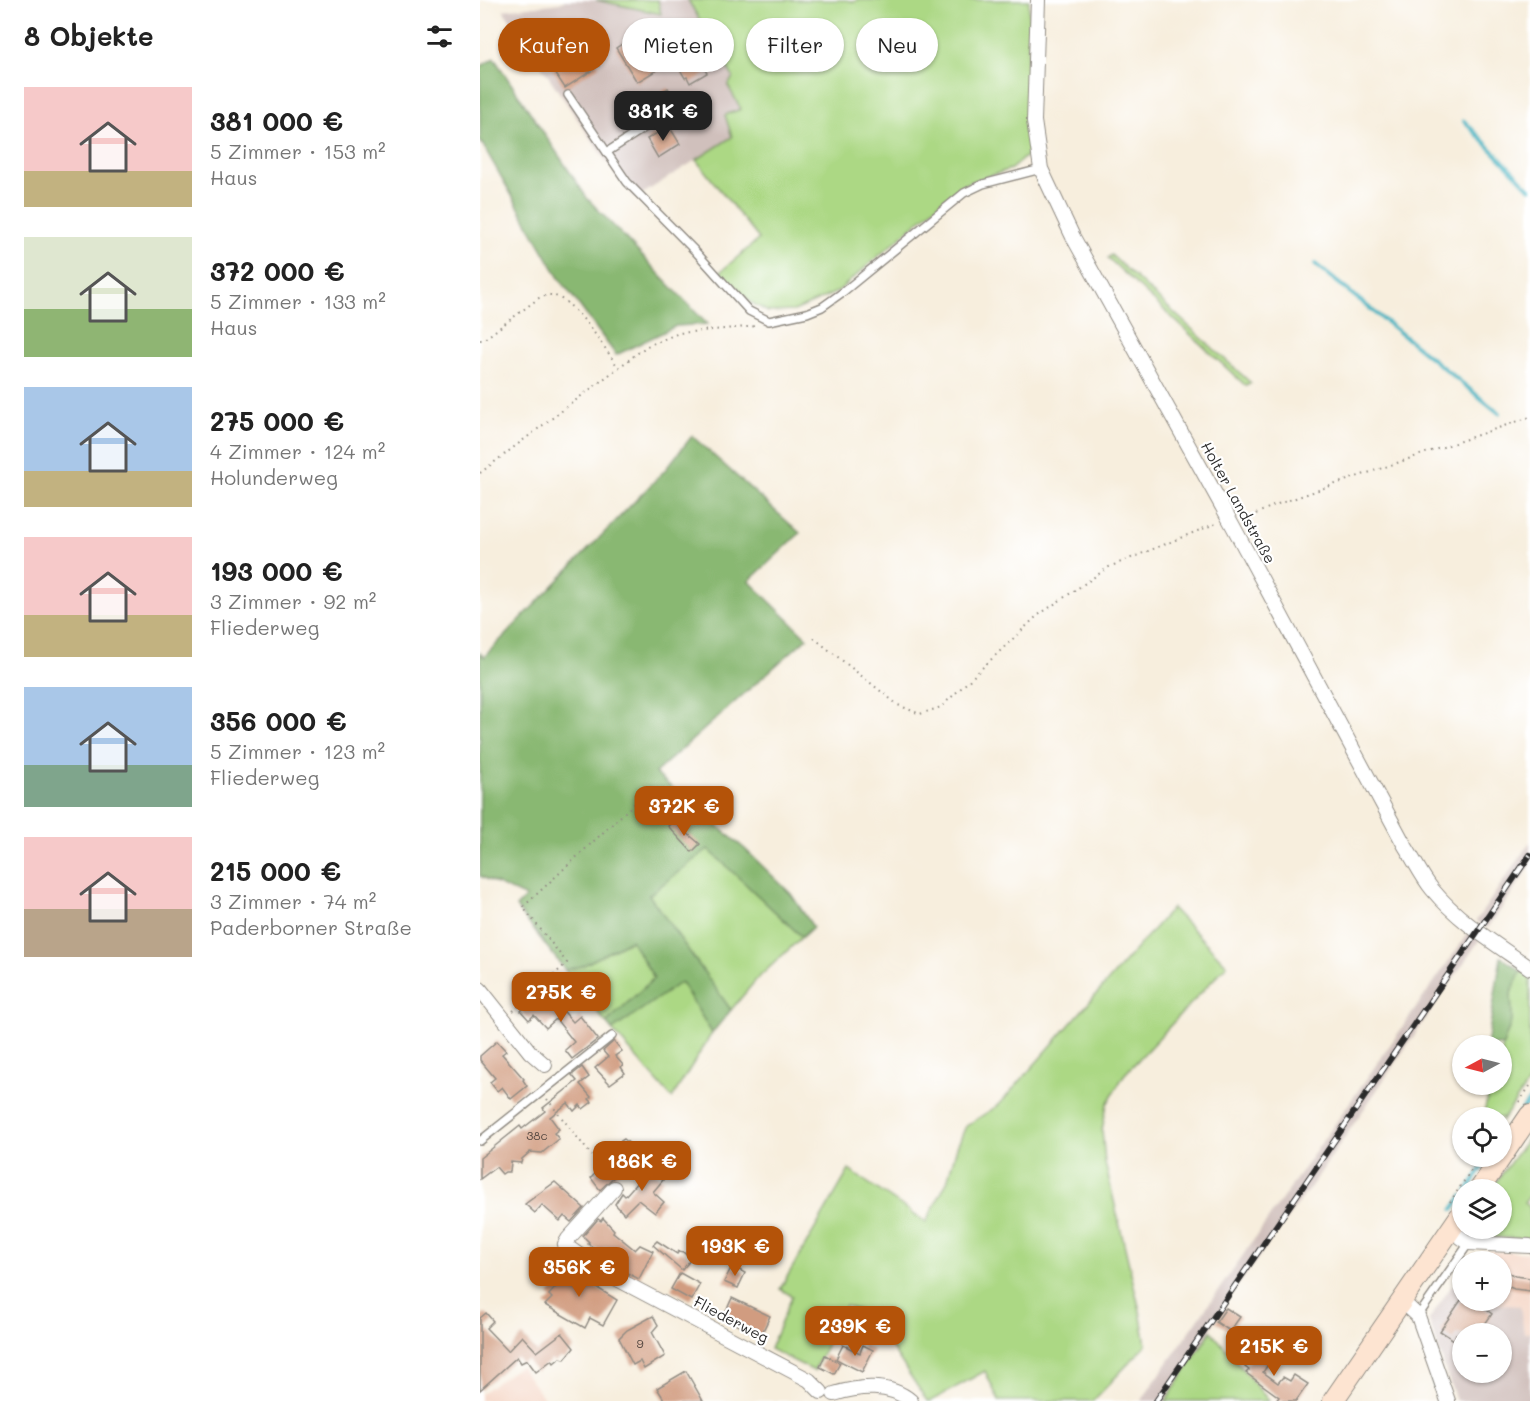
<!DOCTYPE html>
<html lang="de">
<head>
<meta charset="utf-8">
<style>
  :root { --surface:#fff; --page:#f6f6f6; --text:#222; --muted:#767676; --accent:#b45309 }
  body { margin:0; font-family:Mali,sans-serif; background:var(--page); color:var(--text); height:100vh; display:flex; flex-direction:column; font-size:22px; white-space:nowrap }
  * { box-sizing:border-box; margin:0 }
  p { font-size:20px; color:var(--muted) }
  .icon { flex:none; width:33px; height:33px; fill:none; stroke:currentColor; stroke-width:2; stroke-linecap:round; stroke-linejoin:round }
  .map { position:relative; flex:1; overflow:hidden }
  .sheet { display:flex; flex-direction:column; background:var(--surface); width:480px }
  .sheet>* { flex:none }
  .top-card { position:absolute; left:18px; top:18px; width:570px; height:54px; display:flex; gap:12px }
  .needle { width:39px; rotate:263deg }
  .buttons { position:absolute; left:972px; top:1035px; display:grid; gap:12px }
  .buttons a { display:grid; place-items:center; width:60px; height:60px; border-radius:50%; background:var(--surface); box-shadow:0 2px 4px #0004; font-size:30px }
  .price { position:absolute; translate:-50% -51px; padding:0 14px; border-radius:12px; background:var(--accent); color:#fff; font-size:20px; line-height:39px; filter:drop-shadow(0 2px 3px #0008) }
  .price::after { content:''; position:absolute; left:50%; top:36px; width:18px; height:14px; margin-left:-9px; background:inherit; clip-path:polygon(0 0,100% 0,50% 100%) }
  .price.active { background:#222; color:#fff }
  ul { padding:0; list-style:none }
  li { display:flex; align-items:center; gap:18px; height:150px; padding:0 24px }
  li span { display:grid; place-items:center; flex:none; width:168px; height:120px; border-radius:0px; color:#555 }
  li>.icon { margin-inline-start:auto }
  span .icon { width:72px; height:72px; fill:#fffc; stroke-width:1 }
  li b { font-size:26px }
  h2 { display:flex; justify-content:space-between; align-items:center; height:72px; padding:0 24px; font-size:26px }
  .tag { padding:0 21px; border-radius:27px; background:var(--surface); box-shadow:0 2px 4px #0004; font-size:21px; line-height:54px }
  .tag.active { background:var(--accent); color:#fff }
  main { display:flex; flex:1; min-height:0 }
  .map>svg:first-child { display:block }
  .built { fill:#f4d3c1 }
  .industrial { fill:#d0c0bc; fill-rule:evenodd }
  .green { fill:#acd884; stroke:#6c8258; stroke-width:1.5 }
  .forest { fill:#89b872; stroke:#5a724e; stroke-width:1.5 }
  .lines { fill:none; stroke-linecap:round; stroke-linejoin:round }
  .stream { stroke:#45b3c1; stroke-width:4 }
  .building { fill:#d19c80 }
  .service-casing { stroke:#918c84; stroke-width:10 }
  .minor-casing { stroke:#918c84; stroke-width:16 }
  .secondary-casing { stroke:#918c84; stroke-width:22 }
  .path { stroke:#918c84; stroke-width:2; stroke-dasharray:1.5 4.5; stroke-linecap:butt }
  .service { stroke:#fff; stroke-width:7 }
  .minor { stroke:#fff; stroke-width:14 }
  .secondary { stroke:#fde4d1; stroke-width:20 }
  .rail-casing { stroke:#2b2b2b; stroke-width:6 }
  .rail { stroke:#fff; stroke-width:4; stroke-dasharray:11; stroke-linecap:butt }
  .labels { text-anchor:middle; stroke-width:4.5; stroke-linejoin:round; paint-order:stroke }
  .number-label { font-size:12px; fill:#544740 }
  .street-label { font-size:15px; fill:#2b2b2b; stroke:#fff }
</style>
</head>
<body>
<main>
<section class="sheet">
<h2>8 Objekte<svg class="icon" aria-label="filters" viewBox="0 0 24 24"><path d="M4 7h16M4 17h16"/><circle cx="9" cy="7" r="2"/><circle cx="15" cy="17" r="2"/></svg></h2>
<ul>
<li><span style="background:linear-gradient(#f6c9c9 70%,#c2b280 0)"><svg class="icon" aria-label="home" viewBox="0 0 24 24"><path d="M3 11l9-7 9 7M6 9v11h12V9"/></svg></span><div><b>381 000 €</b><p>5 Zimmer · 153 m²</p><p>Haus</p></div></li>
<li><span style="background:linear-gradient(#dfe7d0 60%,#8fb573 0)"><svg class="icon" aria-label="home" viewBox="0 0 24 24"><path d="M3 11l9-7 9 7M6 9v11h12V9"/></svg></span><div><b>372 000 €</b><p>5 Zimmer · 133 m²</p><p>Haus</p></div></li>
<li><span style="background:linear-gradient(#a9c7e8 70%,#c2b280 0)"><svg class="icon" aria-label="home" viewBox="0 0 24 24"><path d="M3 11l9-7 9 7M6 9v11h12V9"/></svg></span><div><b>275 000 €</b><p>4 Zimmer · 124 m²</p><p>Holunderweg</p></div></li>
<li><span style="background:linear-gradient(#f6c9c9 65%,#c2b280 0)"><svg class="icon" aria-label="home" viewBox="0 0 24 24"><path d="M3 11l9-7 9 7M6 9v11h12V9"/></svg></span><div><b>193 000 €</b><p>3 Zimmer · 92 m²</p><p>Fliederweg</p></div></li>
<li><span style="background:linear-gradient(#a9c7e8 65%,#7fa58c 0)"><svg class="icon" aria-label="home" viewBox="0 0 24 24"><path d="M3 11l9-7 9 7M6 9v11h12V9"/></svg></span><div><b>356 000 €</b><p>5 Zimmer · 123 m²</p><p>Fliederweg</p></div></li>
<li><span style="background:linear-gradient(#f6c9c9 60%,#b9a48a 0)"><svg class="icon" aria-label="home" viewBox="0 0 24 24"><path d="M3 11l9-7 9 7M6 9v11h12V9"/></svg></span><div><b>215 000 €</b><p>3 Zimmer · 74 m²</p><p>Paderborner Straße</p></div></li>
</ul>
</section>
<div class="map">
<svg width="1050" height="1401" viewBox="0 0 1050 1401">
  <rect width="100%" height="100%" fill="#fff"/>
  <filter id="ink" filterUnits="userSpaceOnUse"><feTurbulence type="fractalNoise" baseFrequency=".0167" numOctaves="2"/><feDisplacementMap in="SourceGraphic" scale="12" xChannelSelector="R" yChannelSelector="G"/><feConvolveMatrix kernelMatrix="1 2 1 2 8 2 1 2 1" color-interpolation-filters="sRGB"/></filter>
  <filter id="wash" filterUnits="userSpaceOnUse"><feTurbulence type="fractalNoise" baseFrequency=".008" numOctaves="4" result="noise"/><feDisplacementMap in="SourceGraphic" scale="24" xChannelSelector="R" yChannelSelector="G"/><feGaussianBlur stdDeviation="1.35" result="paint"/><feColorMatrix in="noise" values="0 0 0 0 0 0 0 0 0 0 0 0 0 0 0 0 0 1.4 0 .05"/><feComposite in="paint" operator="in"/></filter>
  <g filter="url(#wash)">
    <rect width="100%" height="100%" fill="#f7eedd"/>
    <!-- built -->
    <g class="built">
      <path d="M 1007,1251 L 1050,1253 L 1050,1332 L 1044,1333 L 994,1301 L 1022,1300 L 1022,1262 L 987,1262 L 991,1256 Z"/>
      <path d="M 40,1366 L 66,1401 L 0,1401 L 0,1394 Z"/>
    </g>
    <!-- industrial -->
    <g class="industrial">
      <path d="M 85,0 L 116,0 L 180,13 L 178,0 L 208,0 L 253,77 L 248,86 L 261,110 L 252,137 L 156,198 L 139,180 L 23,10 L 80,3 Z"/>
      <path d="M 1050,842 L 1050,867 L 1008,928 L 996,921 Z"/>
      <path d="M 989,932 L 1000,939 L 832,1185 L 745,1303 L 733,1324 L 731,1331 L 686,1401 L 661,1401 Z"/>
      <path d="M 972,1285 L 982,1293 L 982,1300 L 994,1301 L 1005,1308 L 1008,1305 L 1015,1304 L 1040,1306 L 1044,1333 L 1050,1332 L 1050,1401 L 976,1401 L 949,1320 ZM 982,1334 L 1022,1334 L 1022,1372 L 982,1372 Z"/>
    </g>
    <!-- green -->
    <g class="green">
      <path d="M 116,0 L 178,0 L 181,14 Z"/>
      <path d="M 208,0 L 366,0 L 375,2 L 376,0 L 549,0 L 547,107 L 551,152 L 531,169 L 488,183 L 466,198 L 357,292 L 314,311 L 288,312 L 270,302 L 240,272 L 279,239 L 216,160 L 252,137 L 245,115 L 261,109 L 248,86 L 253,77 Z"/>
      <path d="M 631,255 L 771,383 L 766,386 L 628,258 Z"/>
      <path d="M 228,848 L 322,937 L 276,980 L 251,1010 L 168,894 Z"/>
      <path d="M 692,908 L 747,965 L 644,1075 L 627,1104 L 622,1130 L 625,1163 L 660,1311 L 666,1345 L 613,1401 L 519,1401 L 505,1371 L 451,1401 L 447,1401 L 389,1313 L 365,1306 L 334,1371 L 290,1349 L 312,1296 L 300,1289 L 369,1170 L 446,1222 L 467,1182 L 477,1147 L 486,1126 L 519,1105 Z"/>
      <path d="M 151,940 L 174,978 L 126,1023 L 85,970 L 102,966 Z"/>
      <path d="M 1041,971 L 1050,977 L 1050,1080 L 1022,1121 L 1022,1118 L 1003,1118 L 1010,1085 L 1022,1084 L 1022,1048 L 1032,1019 L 1031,993 Z"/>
      <path d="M 201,982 L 232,1033 L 192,1098 L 132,1030 Z"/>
      <path d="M 1050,1135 L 1050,1196 L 1044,1203 L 1050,1207 L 1050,1239 L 1009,1237 L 999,1229 L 1022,1228 L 1022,1190 L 1011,1189 Z"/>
      <path d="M 731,1331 L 789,1401 L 686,1401 Z"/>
    </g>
    <!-- forest -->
    <g class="forest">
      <path d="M 14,58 L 107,198 L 227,324 L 196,326 L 136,355 L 79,278 L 0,140 L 0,67 Z"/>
      <path d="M 212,436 L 320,533 L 269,581 L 327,638 L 175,773 L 265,849 L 311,894 L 333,927 L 322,937 L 228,849 L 169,895 L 251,1010 L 232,1033 L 201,982 L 132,1030 L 126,1023 L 174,978 L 151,940 L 102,966 L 85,970 L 36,907 L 46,897 L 0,876 L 0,653 L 4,657 L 185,470 Z"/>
      <path d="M 1021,957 L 1041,971 L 1031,993 L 1032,1019 L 1022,1048 L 1022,1046 L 1007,1045 Z"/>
    </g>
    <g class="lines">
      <!-- stream -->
      <g class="stream">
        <path d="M 984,121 L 1050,189"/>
        <path d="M 835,264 L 1019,413"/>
        <path d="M 1042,1110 L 1050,1099"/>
        <path d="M 987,1190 L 1010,1156"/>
        <path d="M 973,1209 L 982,1196"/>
        <path d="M 952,1376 L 960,1401"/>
      </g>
    </g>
    <g id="blocks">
      <!-- building -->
      <g class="building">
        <path d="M 158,29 L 182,67 L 157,82 L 136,48 L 148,40 L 146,36 Z"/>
        <path d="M 99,34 L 119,66 L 85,88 L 64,56 Z"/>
        <path d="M 204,37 L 227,73 L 210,83 L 207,77 L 205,78 L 197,64 L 202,62 L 191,44 Z"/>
        <path d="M 188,88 L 202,112 L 186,121 L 179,109 L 167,116 L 162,107 L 174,101 L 172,98 Z"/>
        <path d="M 189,126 L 200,144 L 178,158 L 167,139 Z"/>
        <path d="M 193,821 L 220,844 L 212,852 L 188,826 Z"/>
        <path d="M 47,993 L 60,1007 L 71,997 L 93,1022 L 100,1016 L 118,1039 L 92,1059 L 85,1050 L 94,1042 L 76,1019 L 66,1028 L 54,1015 L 49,1020 L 41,1011 L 46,1006 L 40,999 Z"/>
        <path d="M 17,1041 L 26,1051 L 22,1054 L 44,1079 L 43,1080 L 47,1086 L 31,1099 L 22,1087 L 17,1091 L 10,1082 L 15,1078 L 0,1060 L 0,1056 Z"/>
        <path d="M 134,1041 L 142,1051 L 135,1056 L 143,1065 L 141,1067 L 145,1073 L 130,1084 L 115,1068 L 128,1057 L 123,1051 Z"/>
        <path d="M 102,1067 L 109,1077 L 100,1084 L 111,1097 L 109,1099 L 112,1102 L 103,1109 L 100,1105 L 94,1111 L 88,1103 L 70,1117 L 79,1129 L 74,1133 L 79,1139 L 62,1153 L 50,1152 L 42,1159 L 41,1163 L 31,1162 L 30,1172 L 25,1172 L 22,1174 L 16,1167 L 0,1179 L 0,1158 L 40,1126 L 42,1129 L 65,1111 L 63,1108 L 97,1081 L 92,1075 Z"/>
        <path d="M 144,1139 L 158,1151 L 156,1153 L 157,1155 L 120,1190 L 111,1178 L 122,1166 L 118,1162 L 136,1144 Z"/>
        <path d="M 163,1163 L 183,1180 L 173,1192 L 184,1202 L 175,1213 L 158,1200 L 144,1214 L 135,1204 L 142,1193 L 145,1196 L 160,1179 L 155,1174 Z"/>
        <path d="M 75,1182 L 104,1208 L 91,1222 L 84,1216 L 80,1221 L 62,1205 L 55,1213 L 45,1204 Z"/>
        <path d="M 123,1218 L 134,1230 L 133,1232 L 155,1250 L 160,1245 L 173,1251 L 159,1279 L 137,1268 L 142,1259 L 125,1248 L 122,1253 L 108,1244 L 109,1242 L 103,1236 L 118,1219 L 121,1221 Z"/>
        <path d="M 177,1241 L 197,1254 L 199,1251 L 203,1252 L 211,1259 L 202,1270 L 173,1245 Z"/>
        <path d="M 80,1262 L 94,1271 L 96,1269 L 107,1276 L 104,1280 L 137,1300 L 123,1325 L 110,1318 L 105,1328 L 65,1305 L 72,1298 L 69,1295 L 80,1282 L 71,1276 Z"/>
        <path d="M 252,1266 L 265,1273 L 258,1288 L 244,1282 Z"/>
        <path d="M 1022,1269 L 1035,1276 L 1050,1278 L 1050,1291 L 1034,1289 L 1022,1284 Z"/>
        <path d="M 200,1273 L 220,1284 L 211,1300 L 191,1289 Z"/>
        <path d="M 252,1298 L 290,1316 L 280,1337 L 243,1318 Z"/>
        <path d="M 981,1300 L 993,1300 L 1012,1314 L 998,1334 L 976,1334 L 974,1340 L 960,1331 Z"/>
        <path d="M 746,1308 L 760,1317 L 750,1331 L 736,1322 Z"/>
        <path d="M 6,1313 L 13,1321 L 6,1328 L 28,1351 L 42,1336 L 57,1352 L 82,1333 L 94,1348 L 85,1359 L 80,1358 L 74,1363 L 72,1360 L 56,1372 L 47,1360 L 41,1363 L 37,1357 L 0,1390 L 0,1318 Z"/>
        <path d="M 173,1316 L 178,1325 L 172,1332 L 185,1356 L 164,1369 L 160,1361 L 153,1365 L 139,1338 L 147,1330 Z"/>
        <path d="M 781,1344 L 795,1354 L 783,1372 L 798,1383 L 803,1377 L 810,1381 L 814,1375 L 828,1384 L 816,1401 L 796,1401 L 799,1397 L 766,1373 L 769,1370 L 765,1367 Z"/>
        <path d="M 363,1345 L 380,1353 L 383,1345 L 393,1350 L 382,1372 L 356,1359 Z"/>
        <path d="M 345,1355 L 360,1363 L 354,1374 L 340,1367 Z"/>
        <path d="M 206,1371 L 223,1401 L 185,1401 L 177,1388 Z"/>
      </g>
    </g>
  </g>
  <g filter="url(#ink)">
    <use href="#blocks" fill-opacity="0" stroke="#918c84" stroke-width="1.5"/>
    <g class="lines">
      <!-- service casing -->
      <g class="service-casing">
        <g id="service">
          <path d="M 88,95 L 147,182 L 215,251 L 269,311 L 289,321 L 327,313 L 342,307 L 363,292 L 484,193 L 503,184 L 561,169"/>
          <path d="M 127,152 L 178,119"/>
          <path d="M 0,1141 L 132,1036"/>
          <path d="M 938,1316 L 989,1243"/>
        </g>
      </g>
      <!-- minor casing -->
      <g class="minor-casing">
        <g id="minor">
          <path d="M 558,0 L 554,121 L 561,169 L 593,237 L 753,526 L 925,846 C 934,860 942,877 952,889 C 979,922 1016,944 1050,968"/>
          <path d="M 0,989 L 50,1052 L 65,1065"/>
          <path d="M 134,1188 L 88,1239 L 85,1244 L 89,1248 L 122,1271 L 329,1380 L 341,1392"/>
          <path d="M 971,1230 L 989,1243 L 1050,1246"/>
          <path d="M 922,1301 L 938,1316 L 968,1401"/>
          <path d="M 354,1394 C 379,1386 410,1383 431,1401"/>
        </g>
      </g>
      <!-- secondary casing -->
      <g class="secondary-casing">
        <g id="secondary">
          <path d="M 999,1190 L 1050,1115"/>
          <path d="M 853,1401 L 982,1213"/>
        </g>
      </g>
      <!-- path -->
      <g class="path">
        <path d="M 0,340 L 3,340 L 59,298 C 62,297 65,296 68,295 C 91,293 126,350 138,367"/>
        <path d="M 0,473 L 167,346 L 199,333 L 278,326"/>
        <path d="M 765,519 L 795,505 L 1050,417"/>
        <path d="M 334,638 L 418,705 L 440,714 L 461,707 L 557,616 L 629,567 L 737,523"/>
        <path d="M 33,1011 L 87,963 L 43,907 L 173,786"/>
        <path d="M 67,1099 L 112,1156"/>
        <path d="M 1039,1102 L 1050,1086"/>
        <path d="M 970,1202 L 1001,1156"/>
      </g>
      <!-- service -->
      <use href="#service" class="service"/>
      <!-- minor -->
      <use href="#minor" class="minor"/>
      <!-- secondary -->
      <use href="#secondary" class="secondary"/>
      <!-- rail casing -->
      <g class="rail-casing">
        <path id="rail" d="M 676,1401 L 1050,855"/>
      </g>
      <!-- rail -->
      <use href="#rail" class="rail"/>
    </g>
  </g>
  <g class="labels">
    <!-- number labels -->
    <g class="number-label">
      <text x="57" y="1140">38c</text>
      <text x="160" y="1348">9</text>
    </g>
    <!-- street labels -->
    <g class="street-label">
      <text transform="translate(758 503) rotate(61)" y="5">Holter Landstraße</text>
      <text transform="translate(251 1320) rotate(28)" y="5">Fliederweg</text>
    </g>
  </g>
</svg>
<div class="buttons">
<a><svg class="needle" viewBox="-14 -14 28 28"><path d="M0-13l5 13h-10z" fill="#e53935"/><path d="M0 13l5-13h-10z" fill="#767676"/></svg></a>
<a><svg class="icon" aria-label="locate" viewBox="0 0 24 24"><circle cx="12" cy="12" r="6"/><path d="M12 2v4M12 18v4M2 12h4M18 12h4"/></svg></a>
<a><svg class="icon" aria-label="layers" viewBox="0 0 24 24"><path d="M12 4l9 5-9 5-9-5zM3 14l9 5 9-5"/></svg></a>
<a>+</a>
<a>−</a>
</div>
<b class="price active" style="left:183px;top:142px">381K €</b>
<b class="price" style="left:204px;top:837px">372K €</b>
<b class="price" style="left:81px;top:1023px">275K €</b>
<b class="price" style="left:162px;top:1192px">186K €</b>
<b class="price" style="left:255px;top:1277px">193K €</b>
<b class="price" style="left:99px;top:1298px">356K €</b>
<b class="price" style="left:375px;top:1357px">239K €</b>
<b class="price" style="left:794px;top:1377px">215K €</b>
<div class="top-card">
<a class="tag active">Kaufen</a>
<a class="tag">Mieten</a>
<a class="tag">Filter</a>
<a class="tag">Neu</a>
</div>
</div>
</main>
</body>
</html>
